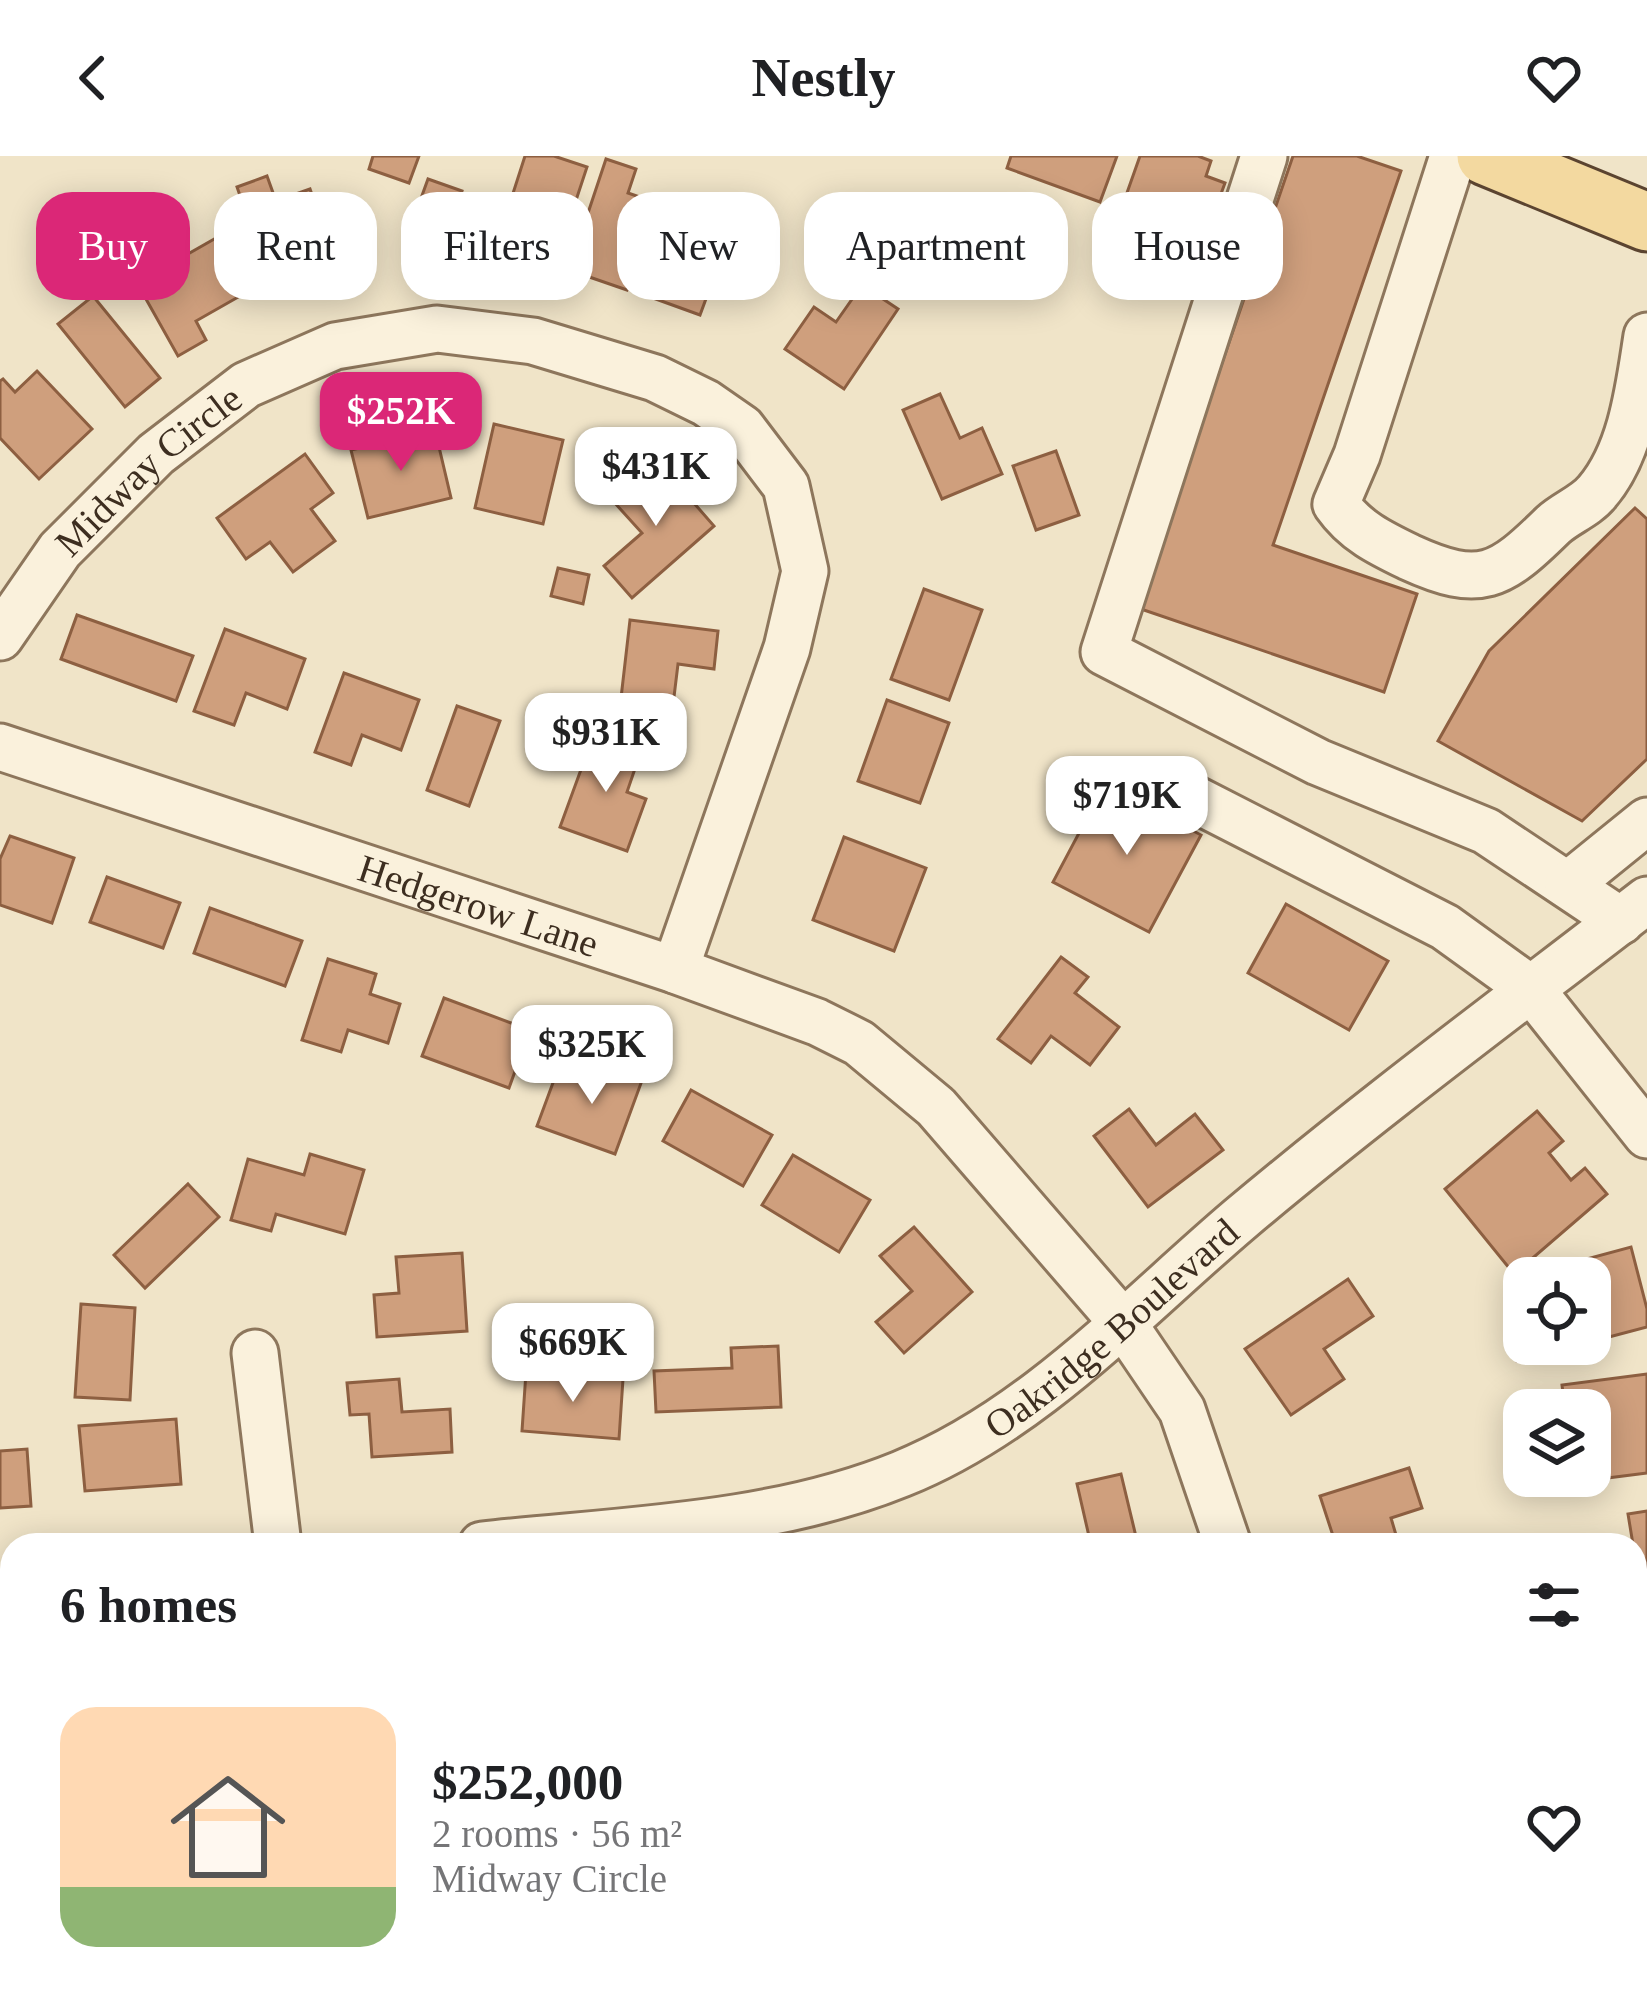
<!DOCTYPE html>
<html lang="en">
<head>
<meta charset="utf-8">
<style>
  :root { --surface:#fff; --page:#f2f2f2; --text:#202124; --muted:#757577; --line:#e0e0e0; --accent:#db2777 }
  body { margin:0; font-family:"Times New Roman",serif; background:var(--page); color:var(--text); height:100vh; display:flex; flex-direction:column; font-size:45px; white-space:nowrap }
  * { box-sizing:border-box; margin:0 }
  p { font-size:39px; color:var(--muted) }
  .icon { flex:none; width:66px; height:66px; fill:none; stroke:currentColor; stroke-width:2; stroke-linecap:round; stroke-linejoin:round }
  .map { position:relative; flex:1; overflow:hidden }
  .sheet { position:absolute; left:0px; top:1377px; width:1647px; height:471px; display:flex; flex-direction:column; background:var(--surface); border-radius:36px 36px 0 0; box-shadow:0 6px 30px #0003 }
  .sheet>* { flex:none }
  .guide { position:absolute; left:36px; top:36px; width:1575px; height:108px; display:flex; gap:24px }
  .buttons { position:absolute; left:1503px; top:1101px; display:grid; gap:24px }
  .buttons a { display:grid; place-items:center; width:108px; height:108px; border-radius:24px; background:var(--surface); box-shadow:0 6px 30px #0003; font-size:60px }
  .price { position:absolute; translate:-50% -102px; padding:0 27px; border-radius:24px; background:#fff; color:#222; font-size:39px; line-height:78px; filter:drop-shadow(0 3px 6px #0008) }
  .price::after { content:''; position:absolute; left:50%; top:72px; width:36px; height:27px; margin-left:-18px; background:inherit; clip-path:polygon(0 0,100% 0,50% 100%) }
  .price.on { background:var(--accent); color:#fff }
  ul { padding:0; list-style:none }
  li { display:flex; align-items:center; gap:36px; height:300px; padding:0 60px }
  li+li { border-top:3px solid var(--line) }
  li span { display:grid; place-items:center; flex:none; width:336px; height:240px; border-radius:36px; color:#555 }
  li>.icon { margin-inline-start:auto }
  span .icon { width:144px; height:144px; fill:#fffc; stroke-width:1 }
  li b { font-size:51px }
  h2 { display:flex; justify-content:space-between; align-items:center; height:144px; padding:0 60px; font-size:51px }
  .tag { padding:0 42px; border-radius:36px; background:var(--surface); box-shadow:0 6px 30px #0003; font-size:42px; line-height:108px }
  .tag.on { background:var(--accent); color:#fff }
  header { display:flex; justify-content:space-between; align-items:center; height:156px; padding:0 60px; background:var(--surface); font-size:54px; font-weight:700 }
  .map>svg:first-child { display:block }
  .building { fill:#cf9f7d; stroke:#8d5f41; stroke-width:3 }
  .lines { fill:none; stroke-linecap:round; stroke-linejoin:round }
  .minor-casing { stroke:#8d765c; stroke-width:51 }
  .major-casing { stroke:#5b4430; stroke-width:63 }
  .minor { stroke:#faf1dc; stroke-width:45 }
  .major { stroke:#f3d9a0; stroke-width:57 }
  .labels { text-anchor:middle; stroke-width:9; stroke-linejoin:round; paint-order:stroke }
  .street-label { font-size:39px; fill:#3d2e20; stroke:#f7eed8 }
</style>
</head>
<body>
<header><svg class="icon" aria-label="back" viewBox="0 0 24 24"><path d="M15 5l-7 7 7 7"/></svg>Nestly<svg class="icon" aria-label="heart" viewBox="0 0 24 24"><path d="M12 20l-8-8c-3-5 5-10 8-4 3-6 11-1 8 4z"/></svg></header>
<div class="map">
<svg width="1647" height="1846" viewBox="0 0 1647 1846">
  <rect width="100%" height="100%" fill="#f0e4c8"/>
  <!-- building -->
  <g class="building">
    <path d="M 373,0 L 419,0 L 409,27 L 369,13 Z"/>
    <path d="M 525,0 L 554,0 L 587,11 L 552,117 L 516,105 L 519,95 L 497,87 Z"/>
    <path d="M 1011,0 L 1117,0 L 1100,46 L 1007,12 Z"/>
    <path d="M 1140,0 L 1198,0 L 1211,5 L 1206,20 L 1225,27 L 1200,95 L 1117,65 Z"/>
    <path d="M 1293,0 L 1357,0 L 1401,15 L 1273,389 L 1417,438 L 1384,536 L 1138,452 Z"/>
    <path d="M 606,3 L 636,13 L 628,37 L 657,47 L 627,134 L 569,114 Z"/>
    <path d="M 267,20 L 276,45 L 310,33 L 337,110 L 272,132 L 237,31 Z"/>
    <path d="M 428,23 L 462,35 L 458,47 L 487,57 L 470,104 L 407,81 Z"/>
    <path d="M 698,39 L 739,53 L 700,159 L 642,138 L 673,54 L 691,60 Z"/>
    <path d="M 216,82 L 247,136 L 196,165 L 206,184 L 178,200 L 137,127 Z"/>
    <path d="M 862,129 L 898,153 L 844,233 L 785,193 L 814,151 L 836,166 Z"/>
    <path d="M 93,140 L 160,222 L 125,251 L 58,168 Z"/>
    <path d="M 37,215 L 92,273 L 39,323 L 0,282 L 0,225 L 3,223 L 15,236 Z"/>
    <path d="M 940,238 L 960,282 L 982,272 L 1002,318 L 942,343 L 903,254 Z"/>
    <path d="M 494,268 L 563,284 L 543,368 L 475,352 Z"/>
    <path d="M 435,274 L 451,342 L 368,362 L 351,294 Z"/>
    <path d="M 1056,295 L 1079,359 L 1036,374 L 1013,310 Z"/>
    <path d="M 305,298 L 333,337 L 311,353 L 335,385 L 293,416 L 270,386 L 246,403 L 217,362 Z"/>
    <path d="M 658,306 L 714,370 L 632,442 L 604,410 L 642,377 L 613,345 Z"/>
    <path d="M 1635,352 L 1647,363 L 1647,603 L 1582,665 L 1438,585 L 1489,495 Z"/>
    <path d="M 558,412 L 589,419 L 583,448 L 551,440 Z"/>
    <path d="M 924,433 L 982,454 L 949,544 L 891,523 Z"/>
    <path d="M 77,459 L 193,500 L 176,545 L 61,503 Z"/>
    <path d="M 630,464 L 718,475 L 714,513 L 678,508 L 673,549 L 621,542 Z"/>
    <path d="M 225,473 L 305,503 L 287,553 L 246,537 L 234,569 L 194,555 Z"/>
    <path d="M 344,517 L 419,544 L 401,594 L 362,579 L 351,609 L 315,596 Z"/>
    <path d="M 887,544 L 949,567 L 920,647 L 858,625 Z"/>
    <path d="M 457,550 L 500,565 L 469,650 L 427,634 Z"/>
    <path d="M 594,578 L 641,595 L 627,636 L 646,643 L 627,695 L 560,671 Z"/>
    <path d="M 1105,628 L 1201,679 L 1149,776 L 1053,726 Z"/>
    <path d="M 10,680 L 74,702 L 52,767 L 0,749 L 0,703 Z"/>
    <path d="M 844,681 L 926,712 L 894,795 L 813,764 Z"/>
    <path d="M 107,721 L 180,747 L 163,792 L 90,766 Z"/>
    <path d="M 1286,748 L 1388,805 L 1349,874 L 1248,817 Z"/>
    <path d="M 210,752 L 302,785 L 285,830 L 194,797 Z"/>
    <path d="M 1061,801 L 1088,821 L 1075,837 L 1119,871 L 1090,909 L 1051,880 L 1031,907 L 998,883 Z"/>
    <path d="M 328,803 L 376,818 L 370,838 L 400,848 L 388,887 L 348,874 L 341,896 L 302,884 Z"/>
    <path d="M 444,842 L 530,874 L 509,932 L 422,900 Z"/>
    <path d="M 607,906 L 644,919 L 615,998 L 537,970 L 557,916 L 598,931 Z"/>
    <path d="M 691,934 L 772,979 L 743,1030 L 663,985 Z"/>
    <path d="M 1129,953 L 1156,989 L 1195,958 L 1223,994 L 1148,1051 L 1094,980 Z"/>
    <path d="M 1537,955 L 1563,985 L 1549,997 L 1571,1024 L 1585,1012 L 1607,1038 L 1514,1118 L 1445,1033 Z"/>
    <path d="M 310,998 L 364,1014 L 345,1078 L 276,1058 L 271,1075 L 231,1064 L 248,1003 L 304,1019 Z"/>
    <path d="M 793,999 L 870,1044 L 839,1096 L 762,1049 Z"/>
    <path d="M 188,1028 L 219,1061 L 145,1132 L 114,1099 Z"/>
    <path d="M 914,1071 L 972,1136 L 904,1197 L 876,1166 L 912,1135 L 880,1100 Z"/>
    <path d="M 1631,1091 L 1647,1153 L 1647,1171 L 1590,1186 L 1590,1122 L 1555,1122 L 1553,1112 Z"/>
    <path d="M 462,1097 L 467,1175 L 377,1181 L 374,1139 L 399,1137 L 396,1101 Z"/>
    <path d="M 1348,1123 L 1373,1160 L 1324,1193 L 1344,1223 L 1291,1259 L 1245,1193 Z"/>
    <path d="M 81,1148 L 135,1152 L 130,1244 L 75,1241 Z"/>
    <path d="M 1524,1163 L 1524,1188 L 1581,1188 L 1517,1205 L 1507,1168 Z"/>
    <path d="M 778,1190 L 781,1251 L 656,1256 L 654,1215 L 732,1212 L 731,1192 Z"/>
    <path d="M 526,1216 L 623,1223 L 619,1283 L 522,1275 Z"/>
    <path d="M 1647,1218 L 1647,1317 L 1560,1328 L 1558,1320 L 1590,1320 L 1590,1254 L 1565,1254 L 1562,1229 Z"/>
    <path d="M 399,1223 L 402,1256 L 450,1253 L 452,1296 L 372,1301 L 369,1258 L 350,1259 L 347,1227 Z"/>
    <path d="M 176,1263 L 181,1328 L 85,1335 L 79,1270 Z"/>
    <path d="M 27,1293 L 31,1350 L 0,1352 L 0,1295 Z"/>
    <path d="M 1409,1312 L 1422,1352 L 1391,1362 L 1399,1389 L 1336,1389 L 1320,1340 Z"/>
    <path d="M 1121,1318 L 1138,1389 L 1091,1389 L 1077,1328 Z"/>
    <path d="M 1647,1355 L 1647,1460 L 1635,1461 L 1637,1413 L 1628,1358 Z"/>
    <path d="M 12,1532 L 12,1570 L 2,1572 L 0,1534 Z"/>
    <path d="M 1635,1540 L 1647,1540 L 1647,1594 L 1635,1595 Z"/>
    <path d="M 1647,1708 L 1647,1745 L 1636,1746 L 1635,1710 Z"/>
    <path d="M 12,1831 L 12,1836 L 22,1836 L 24,1846 L 0,1846 L 0,1834 Z"/>
    <path d="M 85,1836 L 152,1836 L 153,1846 L 87,1846 Z"/>
    <path d="M 347,1836 L 401,1836 L 403,1846 L 348,1846 Z"/>
    <path d="M 576,1836 L 676,1836 L 576,1846 Z"/>
  </g>
  <g class="lines">
    <!-- minor casing -->
    <g class="minor-casing">
      <g id="minor">
        <path d="M 1264,0 L 1104,496 L 1318,606 L 1486,675 L 1621,765"/>
        <path d="M 1453,0 L 1357,299 L 1336,348 C 1355,375 1380,387 1409,401 C 1481,434 1500,421 1553,369 C 1566,357 1586,350 1597,336 C 1632,295 1639,231 1647,180"/>
        <path id="s1" d="M 0,481 L 60,394 L 156,298 L 246,229 L 335,190 L 437,173 L 533,185 L 655,222 L 706,247 L 742,272 L 786,330 L 805,415 L 787,492 L 675,814"/>
        <path id="s2" d="M 0,591 L 675,814 L 817,866 L 859,887 L 936,951 L 1123,1167 L 1182,1254 L 1228,1389"/>
        <path d="M 1183,637 L 1445,771 L 1531,833 L 1647,979"/>
        <path d="M 1568,729 L 1647,665"/>
        <path d="M 255,1197 L 278,1389"/>
        <path id="s3" d="M 482,1389 C 621,1374 771,1371 901,1318 C 1033,1265 1134,1153 1240,1063 C 1372,952 1511,849 1647,744"/>
        <path d="M 0,1448 L 12,1447"/>
        <path d="M 241,1836 L 242,1846"/>
        <path d="M 763,1836 L 765,1846"/>
        <path d="M 1314,1836 L 1316,1846"/>
      </g>
    </g>
    <!-- major casing -->
    <g class="major-casing">
      <path id="major" d="M 1486,0 L 1647,66"/>
    </g>
    <!-- minor -->
    <use href="#minor" class="minor"/>
    <!-- major -->
    <use href="#major" class="major"/>
  </g>
  <g class="labels">
    <!-- street labels -->
    <g class="street-label">
      <text dy="14" stroke="none"><textPath href="#s1" startOffset="225">Midway Circle</textPath></text>
      <text dy="14" stroke="none"><textPath href="#s2" startOffset="504">Hedgerow Lane</textPath></text>
      <text dy="14" stroke="none"><textPath href="#s3" startOffset="684">Oakridge Boulevard</textPath></text>
    </g>
  </g>
</svg>
<div class="buttons">
<a><svg class="icon" aria-label="locate" viewBox="0 0 24 24"><circle cx="12" cy="12" r="6"/><path d="M12 2v4M12 18v4M2 12h4M18 12h4"/></svg></a>
<a><svg class="icon" aria-label="layers" viewBox="0 0 24 24"><path d="M12 4l9 5-9 5-9-5zM3 14l9 5 9-5"/></svg></a>
</div>
<b class="price on" style="left:401px;top:318px">$252K</b>
<b class="price" style="left:656px;top:373px">$431K</b>
<b class="price" style="left:606px;top:639px">$931K</b>
<b class="price" style="left:1127px;top:702px">$719K</b>
<b class="price" style="left:592px;top:951px">$325K</b>
<b class="price" style="left:573px;top:1249px">$669K</b>
<div class="guide">
<a class="tag on">Buy</a>
<a class="tag">Rent</a>
<a class="tag">Filters</a>
<a class="tag">New</a>
<a class="tag">Apartment</a>
<a class="tag">House</a>
</div>
<section class="sheet">
<h2>6 homes<svg class="icon" aria-label="filters" viewBox="0 0 24 24"><path d="M4 7h16M4 17h16"/><circle cx="9" cy="7" r="2"/><circle cx="15" cy="17" r="2"/></svg></h2>
<ul>
<li><span style="background:linear-gradient(#ffd9b3 75%,#8fb573 0)"><svg class="icon" aria-label="home" viewBox="0 0 24 24"><path d="M3 11l9-7 9 7M6 9v11h12V9"/></svg></span><div><b>$252,000</b><p>2 rooms · 56 m²</p><p>Midway Circle</p></div><svg class="icon" aria-label="heart" viewBox="0 0 24 24"><path d="M12 20l-8-8c-3-5 5-10 8-4 3-6 11-1 8 4z"/></svg></li>
</ul>
</section>
</div>
</body>
</html>
